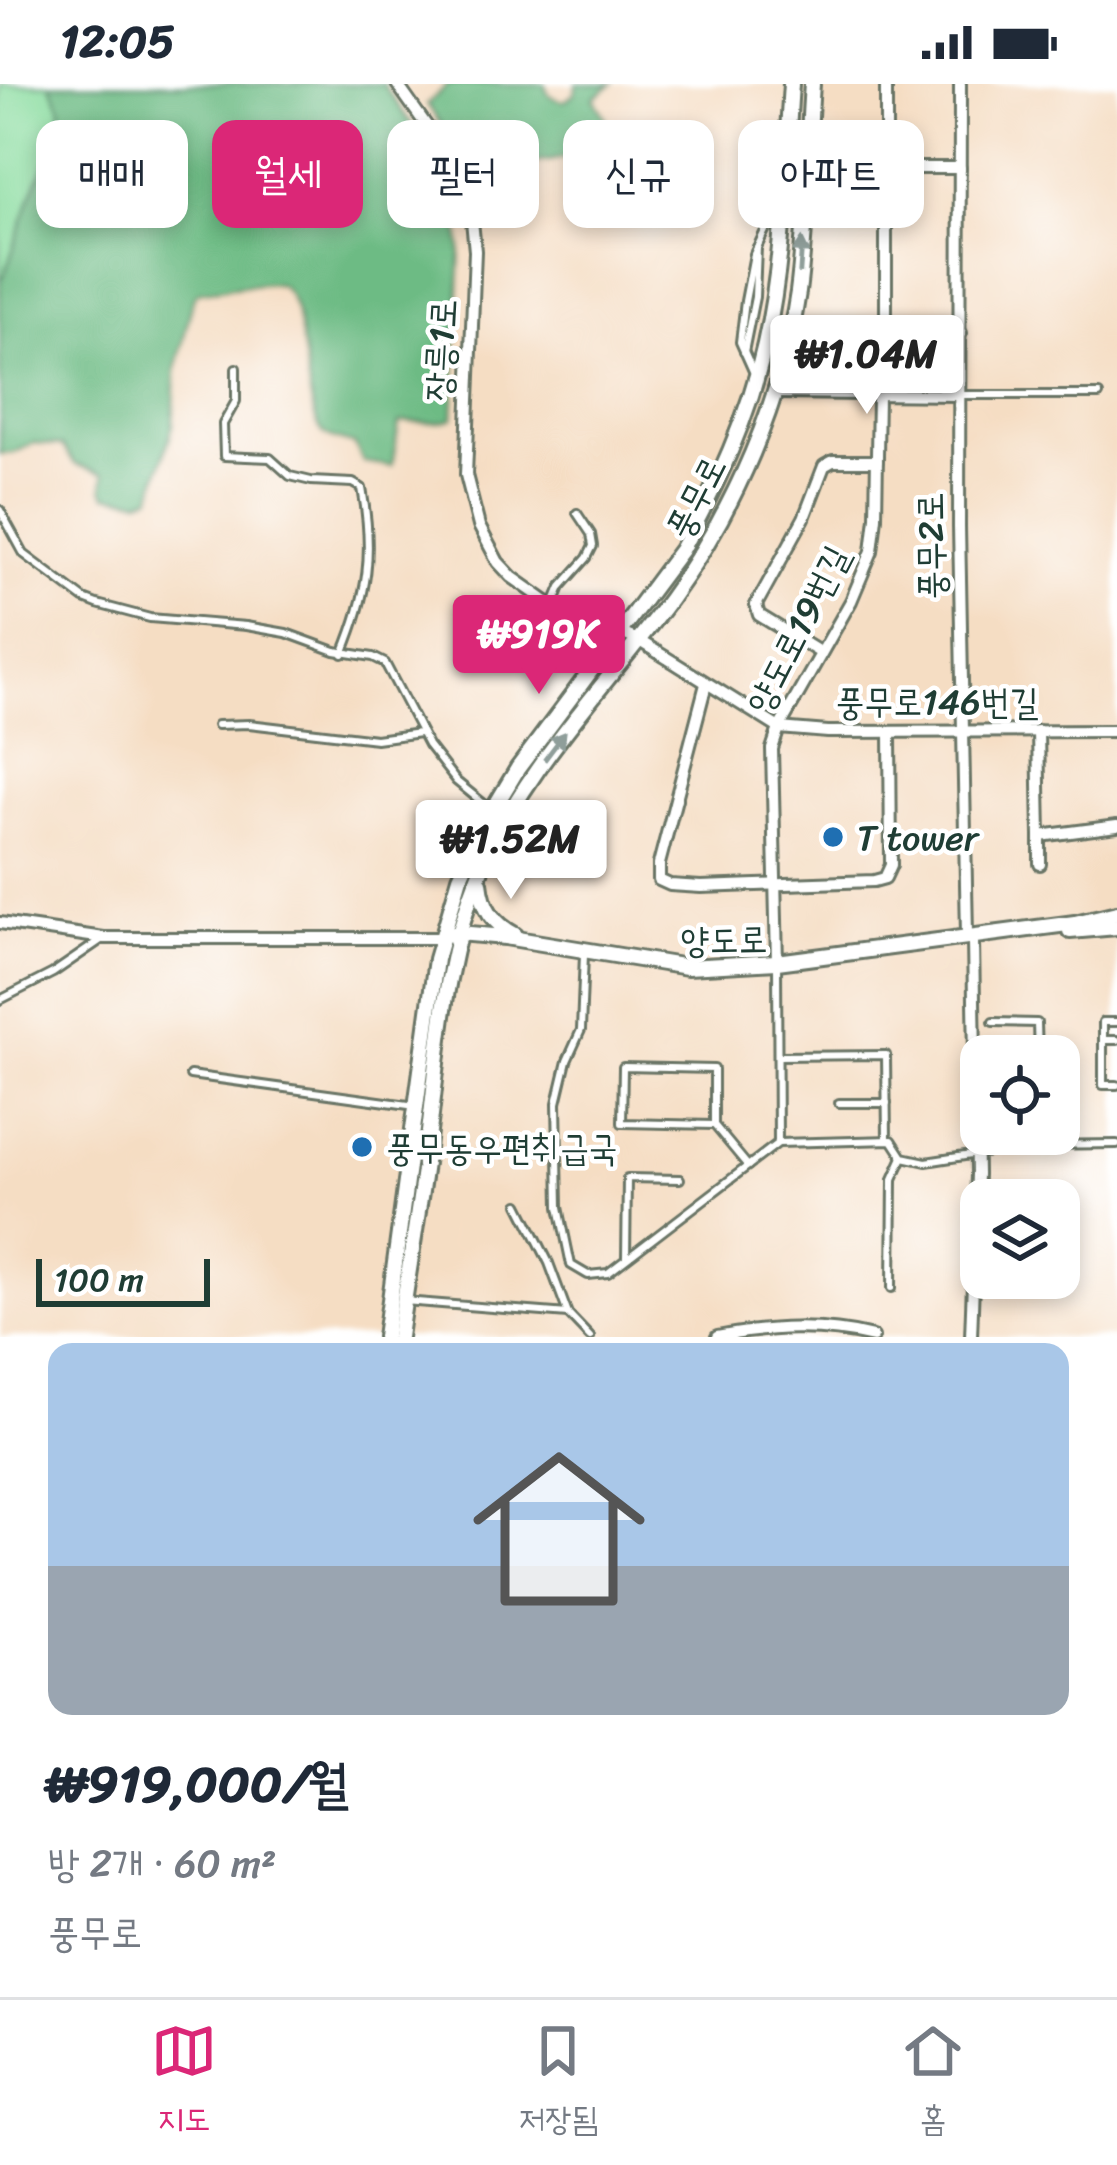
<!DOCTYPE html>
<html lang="ko">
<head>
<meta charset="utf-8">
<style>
  :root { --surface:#fff; --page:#f2f2f3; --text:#1f2937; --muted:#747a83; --line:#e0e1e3; --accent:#db2777 }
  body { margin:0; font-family:Sriracha,"Poor Story",sans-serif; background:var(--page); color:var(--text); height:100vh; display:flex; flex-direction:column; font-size:45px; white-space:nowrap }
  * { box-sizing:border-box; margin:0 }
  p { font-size:39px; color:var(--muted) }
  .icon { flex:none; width:66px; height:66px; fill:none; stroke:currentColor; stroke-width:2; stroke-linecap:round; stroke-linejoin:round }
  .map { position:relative; height:1253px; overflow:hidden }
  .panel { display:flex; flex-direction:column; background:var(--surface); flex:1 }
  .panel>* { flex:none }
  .banner { position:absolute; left:36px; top:36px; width:1047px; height:108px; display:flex; gap:24px }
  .fabs { position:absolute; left:960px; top:951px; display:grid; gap:24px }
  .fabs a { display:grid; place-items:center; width:120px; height:120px; border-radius:24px; background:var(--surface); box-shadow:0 6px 18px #0003; font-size:60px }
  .scale { position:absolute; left:36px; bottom:30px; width:174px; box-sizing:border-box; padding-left:12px; border:6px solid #1f3d34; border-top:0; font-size:33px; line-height:42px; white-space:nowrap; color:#1f3d34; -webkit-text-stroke:9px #fff; paint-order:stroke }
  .price { position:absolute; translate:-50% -102px; padding:0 27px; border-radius:12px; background:#fff; color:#222; font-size:39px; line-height:78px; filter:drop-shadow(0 3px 6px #0008) }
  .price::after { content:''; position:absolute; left:50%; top:72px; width:36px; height:27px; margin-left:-18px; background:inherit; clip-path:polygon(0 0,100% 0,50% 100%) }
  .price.active { background:var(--accent); color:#fff }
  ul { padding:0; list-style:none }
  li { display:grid; align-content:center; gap:24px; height:636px; padding:0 48px }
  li+li { border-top:3px solid var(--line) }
  li span { display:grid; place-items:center; height:372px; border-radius:24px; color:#555 }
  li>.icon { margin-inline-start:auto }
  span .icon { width:216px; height:216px; fill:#fffc; stroke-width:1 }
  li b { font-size:51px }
  .tag { padding:0 42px; border-radius:24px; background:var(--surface); box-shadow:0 6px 18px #0003; font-size:42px; line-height:108px }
  .tag.active { background:var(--accent); color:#fff }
  .status { display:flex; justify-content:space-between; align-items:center; height:84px; padding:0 60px; background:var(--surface); direction:ltr }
  .status svg { height:33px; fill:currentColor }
  .dock { display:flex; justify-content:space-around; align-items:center; height:168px; border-top:3px solid var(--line); background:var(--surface); font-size:33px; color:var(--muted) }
  .dock a { display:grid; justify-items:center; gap:6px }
  .dock .active { color:var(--accent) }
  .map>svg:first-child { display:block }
  .green { fill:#87db9d; stroke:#538c68; stroke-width:3 }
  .forest { fill:#6dbb84; stroke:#467c5c; stroke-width:3 }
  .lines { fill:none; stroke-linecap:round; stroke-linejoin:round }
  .service-casing { stroke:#6a7566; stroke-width:12 }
  .minor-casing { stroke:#6a7566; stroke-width:16 }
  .tertiary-casing { stroke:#6a7566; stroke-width:20 }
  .service { stroke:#fff; stroke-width:6 }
  .minor { stroke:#fff; stroke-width:10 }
  .tertiary { stroke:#fff; stroke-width:14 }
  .oneway { fill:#8f9e9a }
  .poi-dot { fill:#1f6fb2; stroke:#fff; stroke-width:4.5 }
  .labels { text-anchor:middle; stroke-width:9; stroke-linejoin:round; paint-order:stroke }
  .street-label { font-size:36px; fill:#1f3d34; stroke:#fff }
  .poi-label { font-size:36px; fill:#1f3d34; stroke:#fff; text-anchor:start }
</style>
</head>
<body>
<div class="status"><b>12:05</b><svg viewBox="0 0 49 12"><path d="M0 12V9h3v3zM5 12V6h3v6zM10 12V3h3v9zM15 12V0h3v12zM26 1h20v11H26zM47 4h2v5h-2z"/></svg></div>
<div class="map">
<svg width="1117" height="1253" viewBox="0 0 1117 1253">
  <rect width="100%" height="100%" fill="#fff"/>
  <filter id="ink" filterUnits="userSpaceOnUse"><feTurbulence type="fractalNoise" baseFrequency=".00833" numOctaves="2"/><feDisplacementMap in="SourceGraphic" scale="24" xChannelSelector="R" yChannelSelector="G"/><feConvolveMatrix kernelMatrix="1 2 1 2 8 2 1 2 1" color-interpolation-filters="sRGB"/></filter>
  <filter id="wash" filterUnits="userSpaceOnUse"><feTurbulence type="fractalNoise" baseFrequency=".004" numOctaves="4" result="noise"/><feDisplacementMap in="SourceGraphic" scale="48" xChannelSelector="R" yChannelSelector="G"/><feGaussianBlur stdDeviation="2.7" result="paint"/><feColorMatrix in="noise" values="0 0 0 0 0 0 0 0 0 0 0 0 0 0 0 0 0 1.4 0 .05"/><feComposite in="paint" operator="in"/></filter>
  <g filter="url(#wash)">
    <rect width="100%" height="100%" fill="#f5ddc3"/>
    <!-- green -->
    <path class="green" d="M 0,0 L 50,0 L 61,24 L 61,44 L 30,115 L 5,190 L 0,196 Z"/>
    <!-- forest -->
    <g class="forest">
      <path d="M 50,0 L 383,0 L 437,76 L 456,124 L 461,162 L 453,334 C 435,343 417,334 399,339 L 392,382 L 363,378 L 355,361 C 345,357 329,356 322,347 C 302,323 307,206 277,200 C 266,197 217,206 202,207 L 197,209 L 193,215 L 176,286 L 173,341 L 152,412 L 141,416 L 106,411 L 103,405 L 104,390 L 75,380 L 62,362 L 34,359 L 14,369 L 0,370 L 0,196 L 5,190 L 30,115 L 61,44 L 61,24 Z"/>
      <path d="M 449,0 L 545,0 C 547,12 554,16 565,17 L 574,10 L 577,0 L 612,0 L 594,14 L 608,39 L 619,47 L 620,62 L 548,77 L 470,84 L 427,20 Z"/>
    </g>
  </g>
  <g filter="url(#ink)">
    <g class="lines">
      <!-- service casing -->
      <g class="service-casing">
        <g id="service">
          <path d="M 744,268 L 755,213 L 757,163"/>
          <path d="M 236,284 L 236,317 L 223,340 L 224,372 L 270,374 L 290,392 L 311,397 L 353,399 L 362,404 C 374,469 368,509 343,570"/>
          <path d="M 753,287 L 740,258 L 745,217 L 754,170 L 781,113"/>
          <path d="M 960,311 L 1099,311"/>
          <path d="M 0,426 L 24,470 L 84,515 L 97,520 L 150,534 L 246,542 L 286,549 L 335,567 L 373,573 L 385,579 L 428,661 L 456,697 L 489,724"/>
          <path d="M 553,522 L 561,503 L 587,474 L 593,462 L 591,450 L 577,429"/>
          <path d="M 217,641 L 249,640 L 376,655 L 420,649"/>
          <path d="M 584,870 L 581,946 L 567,977 L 557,1019 L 559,1123 L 571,1181 L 588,1191 L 608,1189 L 778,1059 L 892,1056 L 903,1073 L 926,1078 L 1036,1061 L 1117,1060"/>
          <path d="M 777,878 L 778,1059"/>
          <path d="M 0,916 L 53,889 L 101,856"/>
          <path d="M 993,938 L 1037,939 L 1038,972"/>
          <path d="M 1117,938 L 1103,938 L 1103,1001 L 1117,1001"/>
          <path d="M 1103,956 L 1117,956"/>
          <path d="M 778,972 L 886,971 L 887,1056"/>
          <path d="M 190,991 L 416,1022"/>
          <path d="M 839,1019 L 887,1019"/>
          <path d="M 714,1041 L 714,985 L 623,983 L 622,1039 L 714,1041 L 748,1082"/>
          <path d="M 519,1120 L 549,1179 L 568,1230 L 590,1253"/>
          <path d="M 626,1174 L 627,1094 L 680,1095"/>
          <path d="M 892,1204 L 893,1095 L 903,1073"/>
          <path d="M 404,1217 L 568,1230"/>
        </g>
      </g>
      <!-- minor casing -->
      <g class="minor-casing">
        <g id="minor">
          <path d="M 397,0 L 455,82 L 471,126 L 475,167 L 466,391 L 479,442 L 498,478 L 512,493 L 553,522 L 638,556 L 779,644 L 828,648 L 1117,647"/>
          <path d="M 886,0 L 886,244 L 892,248 L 961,249"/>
          <path d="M 960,0 L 959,443 L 967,851 L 973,858 L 977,1090 L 971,1253"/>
          <path d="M 886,84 L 960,84"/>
          <path d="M 775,309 L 960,311"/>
          <path d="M 821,569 L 759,531 L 756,521 L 804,434 L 824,382 L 833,377 L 877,377"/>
          <path d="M 706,600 L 659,780 L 659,796 L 670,801 L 701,803 L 874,797 L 885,794 L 891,781 L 890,648"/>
          <path d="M 1038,647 L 1040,752 L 1117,742"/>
          <path d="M 1040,752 L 1040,780"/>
          <path d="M 0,839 L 104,854 L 440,854"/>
          <path d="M 777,878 L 772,665 L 779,644 L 851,517 L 872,467 L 876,433 L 878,310"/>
          <path d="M 717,1253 C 770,1243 820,1240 873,1253"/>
        </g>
      </g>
      <!-- tertiary casing -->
      <g class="tertiary-casing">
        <g id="tertiary">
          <path d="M 480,798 C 483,825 493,839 515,851"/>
          <path d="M 1070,847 L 1117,843"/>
          <path d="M 451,851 L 458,849 L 505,853 L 687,883 L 777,878 L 1075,839 L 1117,829"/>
          <path d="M 385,1253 L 436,875 L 460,793 L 485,739 L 518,684 L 681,466 C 717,401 749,333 765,260 C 784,176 785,86 791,0"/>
          <path d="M 399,1253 C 408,1187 420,1122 428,1056 C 440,962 443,879 479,790 C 522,685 604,605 670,515 C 735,426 782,317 798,208 C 807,140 807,69 812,0"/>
        </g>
      </g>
      <!-- service -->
      <use href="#service" class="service"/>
      <!-- minor -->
      <use href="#minor" class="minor"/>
      <!-- tertiary -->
      <use href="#tertiary" class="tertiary"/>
    </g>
    <!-- one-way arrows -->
    <defs><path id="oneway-solid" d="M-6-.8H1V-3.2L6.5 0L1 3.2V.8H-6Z" transform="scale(3)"/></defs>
    <g class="oneway">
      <use href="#oneway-solid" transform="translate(801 172) rotate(-86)"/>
      <use href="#oneway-solid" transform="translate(555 662) rotate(-53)"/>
    </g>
  </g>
  <!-- markers -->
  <g class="poi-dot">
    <circle cx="833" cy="753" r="12"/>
    <circle cx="362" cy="1063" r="12"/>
  </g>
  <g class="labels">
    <!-- street labels -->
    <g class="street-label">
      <text transform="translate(440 266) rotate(-87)" y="13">장릉1로</text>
      <text transform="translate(695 413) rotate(-63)" y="13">풍무로</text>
      <text transform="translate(930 462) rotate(-91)" y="13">풍무2로</text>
      <text transform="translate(797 545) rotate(-63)" y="13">양도로19번길</text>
      <text x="937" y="630">풍무로146번길</text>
      <text transform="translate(724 855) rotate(-1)" y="13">양도로</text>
    </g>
    <!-- poi labels -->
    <g class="poi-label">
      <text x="857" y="766">T tower</text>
      <text x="386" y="1076">풍무동우편취급국</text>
    </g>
  </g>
</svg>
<div class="fabs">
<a><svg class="icon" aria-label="locate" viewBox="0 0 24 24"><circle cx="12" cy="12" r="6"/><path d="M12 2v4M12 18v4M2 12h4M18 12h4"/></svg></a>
<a><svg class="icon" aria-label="layers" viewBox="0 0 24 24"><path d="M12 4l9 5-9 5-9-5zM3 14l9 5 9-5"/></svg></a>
</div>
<div class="scale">100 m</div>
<b class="price" style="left:867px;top:333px">₩1.04M</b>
<b class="price active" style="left:539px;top:613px">₩919K</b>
<b class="price" style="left:511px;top:818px">₩1.52M</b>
<div class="banner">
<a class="tag">매매</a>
<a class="tag active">월세</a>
<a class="tag">필터</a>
<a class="tag">신규</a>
<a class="tag">아파트</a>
</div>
</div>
<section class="panel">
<ul>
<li><span style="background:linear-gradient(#a9c7e8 60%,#9aa5b1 0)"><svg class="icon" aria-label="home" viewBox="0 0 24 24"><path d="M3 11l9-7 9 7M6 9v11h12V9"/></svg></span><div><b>₩919,000/월</b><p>방 2개 · 60 m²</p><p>풍무로</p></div></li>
</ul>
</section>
<nav class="dock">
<a class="active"><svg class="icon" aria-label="map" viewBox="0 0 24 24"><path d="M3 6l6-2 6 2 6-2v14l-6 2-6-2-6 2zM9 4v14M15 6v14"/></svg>지도</a>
<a><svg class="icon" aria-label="saved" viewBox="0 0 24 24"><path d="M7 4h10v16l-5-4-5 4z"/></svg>저장됨</a>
<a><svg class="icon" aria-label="home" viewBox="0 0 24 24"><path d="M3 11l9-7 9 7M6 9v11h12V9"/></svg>홈</a>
</nav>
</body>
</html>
